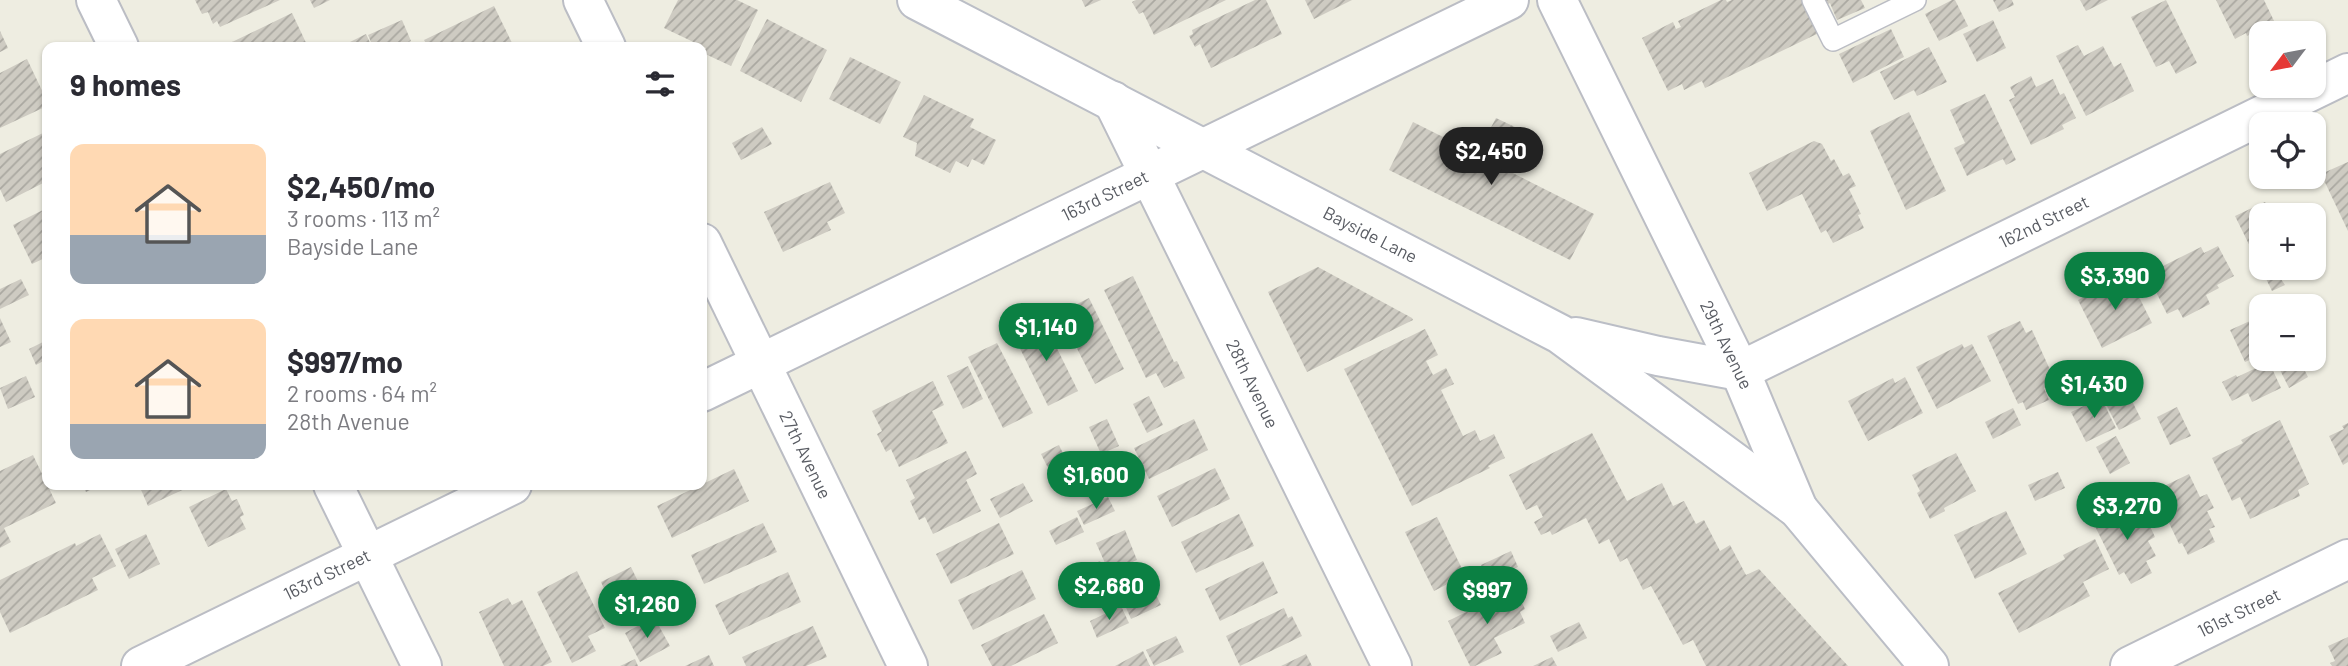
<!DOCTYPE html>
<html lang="en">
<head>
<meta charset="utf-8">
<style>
  :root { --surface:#fff; --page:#f7f7f7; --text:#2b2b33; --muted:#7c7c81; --accent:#0b8043 }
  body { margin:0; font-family:Barlow,sans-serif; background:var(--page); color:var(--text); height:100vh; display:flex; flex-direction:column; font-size:26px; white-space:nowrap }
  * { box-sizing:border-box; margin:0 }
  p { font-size:23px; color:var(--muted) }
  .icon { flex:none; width:38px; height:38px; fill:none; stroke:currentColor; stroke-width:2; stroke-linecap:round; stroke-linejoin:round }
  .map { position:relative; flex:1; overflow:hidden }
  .panel { position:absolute; left:42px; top:42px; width:665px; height:448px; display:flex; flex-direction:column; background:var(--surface); border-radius:14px; box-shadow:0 2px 5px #0004 }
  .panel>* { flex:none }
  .needle { width:46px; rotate:238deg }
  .fabs { position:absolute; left:2249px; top:21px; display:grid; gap:14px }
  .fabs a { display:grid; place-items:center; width:77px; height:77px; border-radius:14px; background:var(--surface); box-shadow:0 2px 5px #0004; font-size:35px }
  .price { position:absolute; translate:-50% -60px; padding:0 16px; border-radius:24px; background:var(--accent); color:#fff; font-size:23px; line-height:46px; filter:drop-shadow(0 2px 4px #0008) }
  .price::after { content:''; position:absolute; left:50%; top:42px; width:21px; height:16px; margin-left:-10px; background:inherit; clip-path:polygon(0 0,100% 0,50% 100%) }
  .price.on { background:#222; color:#fff }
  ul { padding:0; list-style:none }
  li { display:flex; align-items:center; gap:21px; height:175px; padding:0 28px }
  li span { display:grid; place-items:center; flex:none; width:196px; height:140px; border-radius:14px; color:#555 }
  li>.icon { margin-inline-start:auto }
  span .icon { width:84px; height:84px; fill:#fffc; stroke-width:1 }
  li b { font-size:30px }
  h2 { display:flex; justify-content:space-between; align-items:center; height:84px; padding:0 28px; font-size:30px }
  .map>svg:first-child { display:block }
  .building { fill:url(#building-hatch) }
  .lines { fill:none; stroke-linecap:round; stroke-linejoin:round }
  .lane-casing { stroke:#bbbdc4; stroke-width:24 }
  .street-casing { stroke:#bbbdc4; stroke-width:42 }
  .secondary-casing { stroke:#bbbec6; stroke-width:42 }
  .lane { stroke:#fff; stroke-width:21 }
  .street { stroke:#fff; stroke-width:38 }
  .secondary { stroke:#fff; stroke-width:38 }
  .labels { text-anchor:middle; stroke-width:5; stroke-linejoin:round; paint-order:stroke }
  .street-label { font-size:18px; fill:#595c63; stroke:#fff }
</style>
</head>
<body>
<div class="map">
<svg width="2348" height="666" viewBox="0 0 2348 666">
  <defs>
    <pattern id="building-hatch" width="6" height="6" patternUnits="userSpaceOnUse" patternTransform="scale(1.75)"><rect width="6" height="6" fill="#cecbc2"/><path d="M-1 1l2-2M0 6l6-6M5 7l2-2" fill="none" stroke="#aaa8a1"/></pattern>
  </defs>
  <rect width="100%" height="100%" fill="#eeede1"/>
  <!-- building -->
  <g class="building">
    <path d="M 195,0 L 280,0 L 220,27 L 217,21 L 213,24 L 208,12 L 202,14 Z"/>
    <path d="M 310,0 L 330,0 L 314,8 Z"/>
    <path d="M 678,0 L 737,0 L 758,10 L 731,66 L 703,53 L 706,48 L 664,28 Z"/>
    <path d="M 1082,0 L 1101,0 L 1085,7 Z"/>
    <path d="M 1136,0 L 1226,0 L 1154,35 L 1143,12 L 1139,14 L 1132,2 Z"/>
    <path d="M 1255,0 L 1266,0 L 1282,34 L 1211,68 L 1200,44 L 1195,47 L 1189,36 L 1193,34 L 1192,30 Z"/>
    <path d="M 1305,0 L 1352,0 L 1314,19 Z"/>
    <path d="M 1721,0 L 1726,0 L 1727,2 L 1732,0 L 1808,0 L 1823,31 L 1705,88 L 1702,81 L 1684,90 L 1682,84 L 1668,91 L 1642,38 L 1673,22 L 1676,29 L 1681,27 L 1678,21 Z"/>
    <path d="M 1822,0 L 1861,0 L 1865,8 L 1837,20 L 1830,3 L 1825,6 Z"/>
    <path d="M 1952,0 L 1955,0 L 1968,26 L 1939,41 L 1925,14 Z"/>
    <path d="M 1993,0 L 2012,0 L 2014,5 L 1999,12 Z"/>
    <path d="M 2080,0 L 2108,0 L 2086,11 Z"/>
    <path d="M 2166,0 L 2197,63 L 2176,74 L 2169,61 L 2156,67 L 2131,17 Z"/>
    <path d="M 2216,0 L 2264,0 L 2275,23 L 2247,36 L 2246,33 L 2235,39 Z"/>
    <path d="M 494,6 L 514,47 L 428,47 L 424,40 Z"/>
    <path d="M 292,13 L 308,47 L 232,47 L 230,43 Z"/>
    <path d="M 767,19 L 827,50 L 801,102 L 740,71 Z"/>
    <path d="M 402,20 L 411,41 L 398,47 L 373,47 L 368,35 Z"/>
    <path d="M 1993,20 L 2006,48 L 1977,62 L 1963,34 Z"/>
    <path d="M 1891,29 L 1904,57 L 1853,83 L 1839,54 Z"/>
    <path d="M 0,31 L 8,48 L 0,52 Z"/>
    <path d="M 366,34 L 372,47 L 340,47 Z"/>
    <path d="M 2078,45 L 2084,56 L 2103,46 L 2114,67 L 2121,63 L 2134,91 L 2086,116 L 2056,56 Z"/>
    <path d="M 1929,47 L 1947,82 L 1917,96 L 1914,90 L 1894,100 L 1880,72 Z"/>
    <path d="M 850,57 L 901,82 L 880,124 L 829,99 Z"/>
    <path d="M 27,59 L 47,101 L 47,106 L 0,128 L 0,73 Z"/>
    <path d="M 2031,76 L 2036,87 L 2053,79 L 2060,95 L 2064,93 L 2076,118 L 2062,125 L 2064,129 L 2031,145 L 2009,100 L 2015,97 L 2010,87 Z"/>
    <path d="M 1985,94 L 2016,160 L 2006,165 L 2003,159 L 1967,176 L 1954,148 L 1965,143 L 1950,110 Z"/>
    <path d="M 924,95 L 974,119 L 970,127 L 996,140 L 984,165 L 972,159 L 968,167 L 956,161 L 950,173 L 915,156 L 917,143 L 903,137 Z"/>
    <path d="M 1909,112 L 1946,191 L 1906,210 L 1870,131 Z"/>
    <path d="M 1496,118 L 1517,128 L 1499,166 L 1594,214 L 1570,260 L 1389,170 L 1413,122 L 1477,154 Z"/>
    <path d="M 762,127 L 772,144 L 741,160 L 732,143 Z"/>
    <path d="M 47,131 L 47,181 L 6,202 L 0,189 L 0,154 Z"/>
    <path d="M 1814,141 L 1822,144 L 1831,161 L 1834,159 L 1843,176 L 1849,173 L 1856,186 L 1849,189 L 1861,214 L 1858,215 L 1864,228 L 1833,243 L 1826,230 L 1821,233 L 1802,194 L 1767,211 L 1749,173 Z"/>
    <path d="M 2348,162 L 2348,231 L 2321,174 Z"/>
    <path d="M 830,182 L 845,213 L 827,222 L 831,230 L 783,252 L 764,212 Z"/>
    <path d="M 2265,202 L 2272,215 L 2261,215 L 2261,268 L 2303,268 L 2281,279 L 2285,285 L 2272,291 L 2235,216 Z"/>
    <path d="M 47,208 L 47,257 L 32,264 L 13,225 Z"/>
    <path d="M 2218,246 L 2234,276 L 2217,285 L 2219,288 L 2206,295 L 2210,304 L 2183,318 L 2178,309 L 2167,314 L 2147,274 L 2201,247 L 2204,253 Z"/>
    <path d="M 1318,267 L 1412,318 L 1413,320 L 1307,372 L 1268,292 Z"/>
    <path d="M 2128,275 L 2152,323 L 2102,348 L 2078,300 Z"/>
    <path d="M 1133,276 L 1174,362 L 1177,361 L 1185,378 L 1164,388 L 1156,373 L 1146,378 L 1104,290 Z"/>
    <path d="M 21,279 L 29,295 L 0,309 L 0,289 Z"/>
    <path d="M 1089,298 L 1124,369 L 1095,384 L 1059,313 Z"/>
    <path d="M 2261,316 L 2261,355 L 2245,362 L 2230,330 Z"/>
    <path d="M 0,318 L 11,342 L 0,347 Z"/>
    <path d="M 1043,320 L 1078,391 L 1048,406 L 1013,334 Z"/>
    <path d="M 2020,321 L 2026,333 L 2032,330 L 2056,383 L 2044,388 L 2049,400 L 2026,410 L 2023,402 L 2018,404 L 1987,336 Z"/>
    <path d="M 1425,329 L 1438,355 L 1426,361 L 1433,375 L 1446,368 L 1454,384 L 1441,390 L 1463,436 L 1475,430 L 1480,441 L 1494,434 L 1505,458 L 1488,466 L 1490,468 L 1412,506 L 1344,369 Z"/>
    <path d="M 47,340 L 47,359 L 36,365 L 29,349 Z"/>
    <path d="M 997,343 L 1033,413 L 1003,428 L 968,357 Z"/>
    <path d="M 1962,344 L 1964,348 L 1972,344 L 1991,381 L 1937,409 L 1916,367 Z"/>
    <path d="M 2277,359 L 2299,359 L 2308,377 L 2289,388 L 2275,360 Z"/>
    <path d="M 2269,362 L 2281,388 L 2252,402 L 2248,393 L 2232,401 L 2222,382 L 2236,375 L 2237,377 Z"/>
    <path d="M 968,366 L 983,399 L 963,409 L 947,376 Z"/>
    <path d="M 26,376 L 35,397 L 8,409 L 0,388 Z"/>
    <path d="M 1905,377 L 1923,413 L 1868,441 L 1848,401 L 1893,378 L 1895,383 Z"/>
    <path d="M 933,381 L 944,405 L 932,411 L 948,443 L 899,467 L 891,449 L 886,452 L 877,434 L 882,431 L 872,411 Z"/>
    <path d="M 2124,385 L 2141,419 L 2119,430 L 2102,396 Z"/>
    <path d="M 1149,396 L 1163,425 L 1147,433 L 1133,404 Z"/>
    <path d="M 2101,398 L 2116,428 L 2086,442 L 2071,412 Z"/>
    <path d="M 2177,407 L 2191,436 L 2170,445 L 2157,417 Z"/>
    <path d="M 2013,408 L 2021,425 L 1993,439 L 1985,422 Z"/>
    <path d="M 1107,419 L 1119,446 L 1101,454 L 1089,427 Z"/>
    <path d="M 1194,419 L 1208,450 L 1149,479 L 1134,448 Z"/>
    <path d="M 2280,420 L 2309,484 L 2298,490 L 2300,496 L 2250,519 L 2240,497 L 2232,501 L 2212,458 L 2243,443 L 2241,440 Z"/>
    <path d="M 2348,423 L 2348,462 L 2343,465 L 2329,436 L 2344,429 L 2342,426 Z"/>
    <path d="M 1592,433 L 1627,501 L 1662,483 L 1673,506 L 1684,501 L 1696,524 L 1704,520 L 1720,551 L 1730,545 L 1746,575 L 1759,569 L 1848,666 L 1706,666 L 1693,640 L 1683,645 L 1651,586 L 1643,590 L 1627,558 L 1620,562 L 1609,539 L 1599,544 L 1586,518 L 1552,535 L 1550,531 L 1541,535 L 1534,522 L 1543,517 L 1537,505 L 1526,510 L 1509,475 Z"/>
    <path d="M 2116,436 L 2130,463 L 2110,474 L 2096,447 Z"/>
    <path d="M 1059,445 L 1072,472 L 1054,480 L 1041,454 Z"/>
    <path d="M 966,451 L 977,474 L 966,480 L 981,511 L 933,534 L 925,517 L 919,520 L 910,501 L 915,498 L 906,480 Z"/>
    <path d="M 1956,453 L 1976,491 L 1944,508 L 1945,511 L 1930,519 L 1917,493 L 1920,491 L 1912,475 Z"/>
    <path d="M 33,455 L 56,503 L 4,528 L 11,542 L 0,548 L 0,471 Z"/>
    <path d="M 1215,468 L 1230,499 L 1172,527 L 1157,496 Z"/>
    <path d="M 734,469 L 749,501 L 672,538 L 657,506 Z"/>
    <path d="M 2058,472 L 2065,488 L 2035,501 L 2028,485 Z"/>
    <path d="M 2189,474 L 2200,497 L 2207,494 L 2214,508 L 2207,511 L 2215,527 L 2209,529 L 2215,542 L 2188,555 L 2182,543 L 2179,544 L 2154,491 Z"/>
    <path d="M 1023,483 L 1033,501 L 1000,518 L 990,499 Z"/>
    <path d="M 83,485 L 101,485 L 86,492 Z"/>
    <path d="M 139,485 L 193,485 L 148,506 Z"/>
    <path d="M 226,489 L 232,501 L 237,499 L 244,515 L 240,517 L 246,529 L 208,547 L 189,507 Z"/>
    <path d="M 1108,497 L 1115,511 L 1084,525 L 1077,511 Z"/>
    <path d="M 2129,502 L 2140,526 L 2148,522 L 2155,537 L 2148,541 L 2156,556 L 2146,561 L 2152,573 L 2131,584 L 2124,572 L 2119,575 L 2092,520 Z"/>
    <path d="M 2006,511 L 2027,554 L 1975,579 L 1954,535 Z"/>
    <path d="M 1239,514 L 1254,546 L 1196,573 L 1181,542 Z"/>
    <path d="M 1077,517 L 1084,532 L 1056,545 L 1049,531 Z"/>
    <path d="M 1437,517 L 1465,575 L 1434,591 L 1405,532 Z"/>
    <path d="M 763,523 L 777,552 L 704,584 L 691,555 Z"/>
    <path d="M 999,523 L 1014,554 L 951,584 L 936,554 Z"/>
    <path d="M 1125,530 L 1137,560 L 1109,572 L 1096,543 Z"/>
    <path d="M 100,534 L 116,566 L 92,578 L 98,590 L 10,633 L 0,612 L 0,580 L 75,543 L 76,546 Z"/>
    <path d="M 146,534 L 160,564 L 129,579 L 115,549 Z"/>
    <path d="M 2095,539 L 2109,569 L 2083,582 L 2090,596 L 2019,633 L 1998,593 L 2065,559 L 2063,555 Z"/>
    <path d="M 1511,551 L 1518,567 L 1488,581 L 1481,565 Z"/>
    <path d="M 1100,561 L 1108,576 L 1074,593 L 1067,577 Z"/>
    <path d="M 1263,561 L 1278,593 L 1220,621 L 1205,589 Z"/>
    <path d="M 631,567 L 646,598 L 615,613 L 601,582 Z"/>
    <path d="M 1022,570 L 1036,599 L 973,630 L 958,600 Z"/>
    <path d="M 577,571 L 605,628 L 588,636 L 596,651 L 572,663 L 537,592 Z"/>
    <path d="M 788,572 L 801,602 L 729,635 L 715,605 Z"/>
    <path d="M 1515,588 L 1525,609 L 1520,612 L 1525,623 L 1494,638 L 1502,653 L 1475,666 L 1470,666 L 1448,621 Z"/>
    <path d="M 1153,589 L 1161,605 L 1131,619 L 1124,603 Z"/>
    <path d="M 508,598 L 512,605 L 522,600 L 552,662 L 543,666 L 504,666 L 479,612 Z"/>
    <path d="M 1121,606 L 1129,623 L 1097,638 L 1090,621 Z"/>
    <path d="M 1284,608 L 1288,618 L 1292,616 L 1302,636 L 1240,666 L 1226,636 Z"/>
    <path d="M 1044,614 L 1058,643 L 1011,666 L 992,666 L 981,645 Z"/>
    <path d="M 654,617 L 670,646 L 640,662 L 625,633 Z"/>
    <path d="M 1579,622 L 1587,638 L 1558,652 L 1550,636 Z"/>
    <path d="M 813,626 L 827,657 L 806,666 L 746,666 L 742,657 Z"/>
    <path d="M 1176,636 L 1184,652 L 1154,666 L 1146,650 Z"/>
    <path d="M 2348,637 L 2348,666 L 2332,666 L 2330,663 L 2335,661 L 2328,646 Z"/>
    <path d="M 1143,651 L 1150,666 L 1115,666 Z"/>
    <path d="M 1306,654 L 1312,666 L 1281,666 Z"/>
    <path d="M 709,655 L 714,666 L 685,666 Z"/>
    <path d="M 1552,657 L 1557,666 L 1533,666 Z"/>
    <path d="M 635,659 L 638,666 L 620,666 Z"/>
  </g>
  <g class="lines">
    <!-- lane casing -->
    <g class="lane-casing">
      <path id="lane" d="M 1813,0 L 1833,40 L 1915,0"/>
    </g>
    <!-- street casing -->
    <g class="street-casing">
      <g id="street">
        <path d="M 96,0 L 119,47"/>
        <path d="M 583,0 L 606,47"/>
        <path d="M 1557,0 L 1740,371 L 1798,509"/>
        <path d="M 1113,101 L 1392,666"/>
        <path d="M 702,243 L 908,666"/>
        <path d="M 1740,371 L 2348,73"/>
        <path d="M 702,392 L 1509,0"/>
        <path d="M 333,485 L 422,666"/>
        <path d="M 141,666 L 512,485"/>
        <path d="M 2130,666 L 2348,559"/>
      </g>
    </g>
    <!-- secondary casing -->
    <g class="secondary-casing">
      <g id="secondary">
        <path d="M 917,0 L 1560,334 L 1798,509 L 1929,666"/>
        <path d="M 1576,337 L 1658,356 L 1740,371"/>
      </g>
    </g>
    <!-- lane -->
    <use href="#lane" class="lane"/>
    <!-- street -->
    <use href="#street" class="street"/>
    <!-- secondary -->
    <use href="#secondary" class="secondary"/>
  </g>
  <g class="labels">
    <!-- street labels -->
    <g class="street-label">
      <text transform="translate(1105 196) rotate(-26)" y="6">163rd Street</text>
      <text transform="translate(2044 222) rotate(-26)" y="6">162nd Street</text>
      <text transform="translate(1370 235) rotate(27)" y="6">Bayside Lane</text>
      <text transform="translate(1726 345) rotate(64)" y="6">29th Avenue</text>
      <text transform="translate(1252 384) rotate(64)" y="6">28th Avenue</text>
      <text transform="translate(805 455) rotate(64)" y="6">27th Avenue</text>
      <text transform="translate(327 575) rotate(-26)" y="6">163rd Street</text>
      <text transform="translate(2239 613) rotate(-26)" y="6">161st Street</text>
    </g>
  </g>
</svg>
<div class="fabs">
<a><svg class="needle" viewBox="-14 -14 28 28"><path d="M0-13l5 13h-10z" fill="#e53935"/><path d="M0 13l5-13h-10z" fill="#7c7c81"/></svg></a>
<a><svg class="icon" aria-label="locate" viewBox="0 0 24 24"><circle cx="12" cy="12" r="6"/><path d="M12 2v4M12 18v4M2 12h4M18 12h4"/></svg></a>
<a>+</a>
<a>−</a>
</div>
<b class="price on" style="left:1491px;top:187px">$2,450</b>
<b class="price" style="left:2115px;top:312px">$3,390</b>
<b class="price" style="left:1046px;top:363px">$1,140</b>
<b class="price" style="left:2094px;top:420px">$1,430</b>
<b class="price" style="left:1096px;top:511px">$1,600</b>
<b class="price" style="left:2127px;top:542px">$3,270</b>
<b class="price" style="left:1109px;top:622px">$2,680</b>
<b class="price" style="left:1487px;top:626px">$997</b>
<b class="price" style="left:647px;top:640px">$1,260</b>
<section class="panel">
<h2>9 homes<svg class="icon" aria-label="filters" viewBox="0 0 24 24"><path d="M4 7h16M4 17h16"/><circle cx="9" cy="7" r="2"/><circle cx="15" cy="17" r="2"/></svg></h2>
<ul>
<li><span style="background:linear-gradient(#ffd9b3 65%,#9aa5b1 0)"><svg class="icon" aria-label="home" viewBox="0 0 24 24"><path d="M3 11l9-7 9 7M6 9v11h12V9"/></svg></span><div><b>$2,450/mo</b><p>3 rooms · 113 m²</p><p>Bayside Lane</p></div></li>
<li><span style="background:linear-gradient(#ffd9b3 75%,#9aa5b1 0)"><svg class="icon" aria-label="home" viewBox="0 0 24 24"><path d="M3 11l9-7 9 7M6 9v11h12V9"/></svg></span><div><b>$997/mo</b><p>2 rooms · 64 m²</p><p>28th Avenue</p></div></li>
</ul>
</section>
</div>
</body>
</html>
